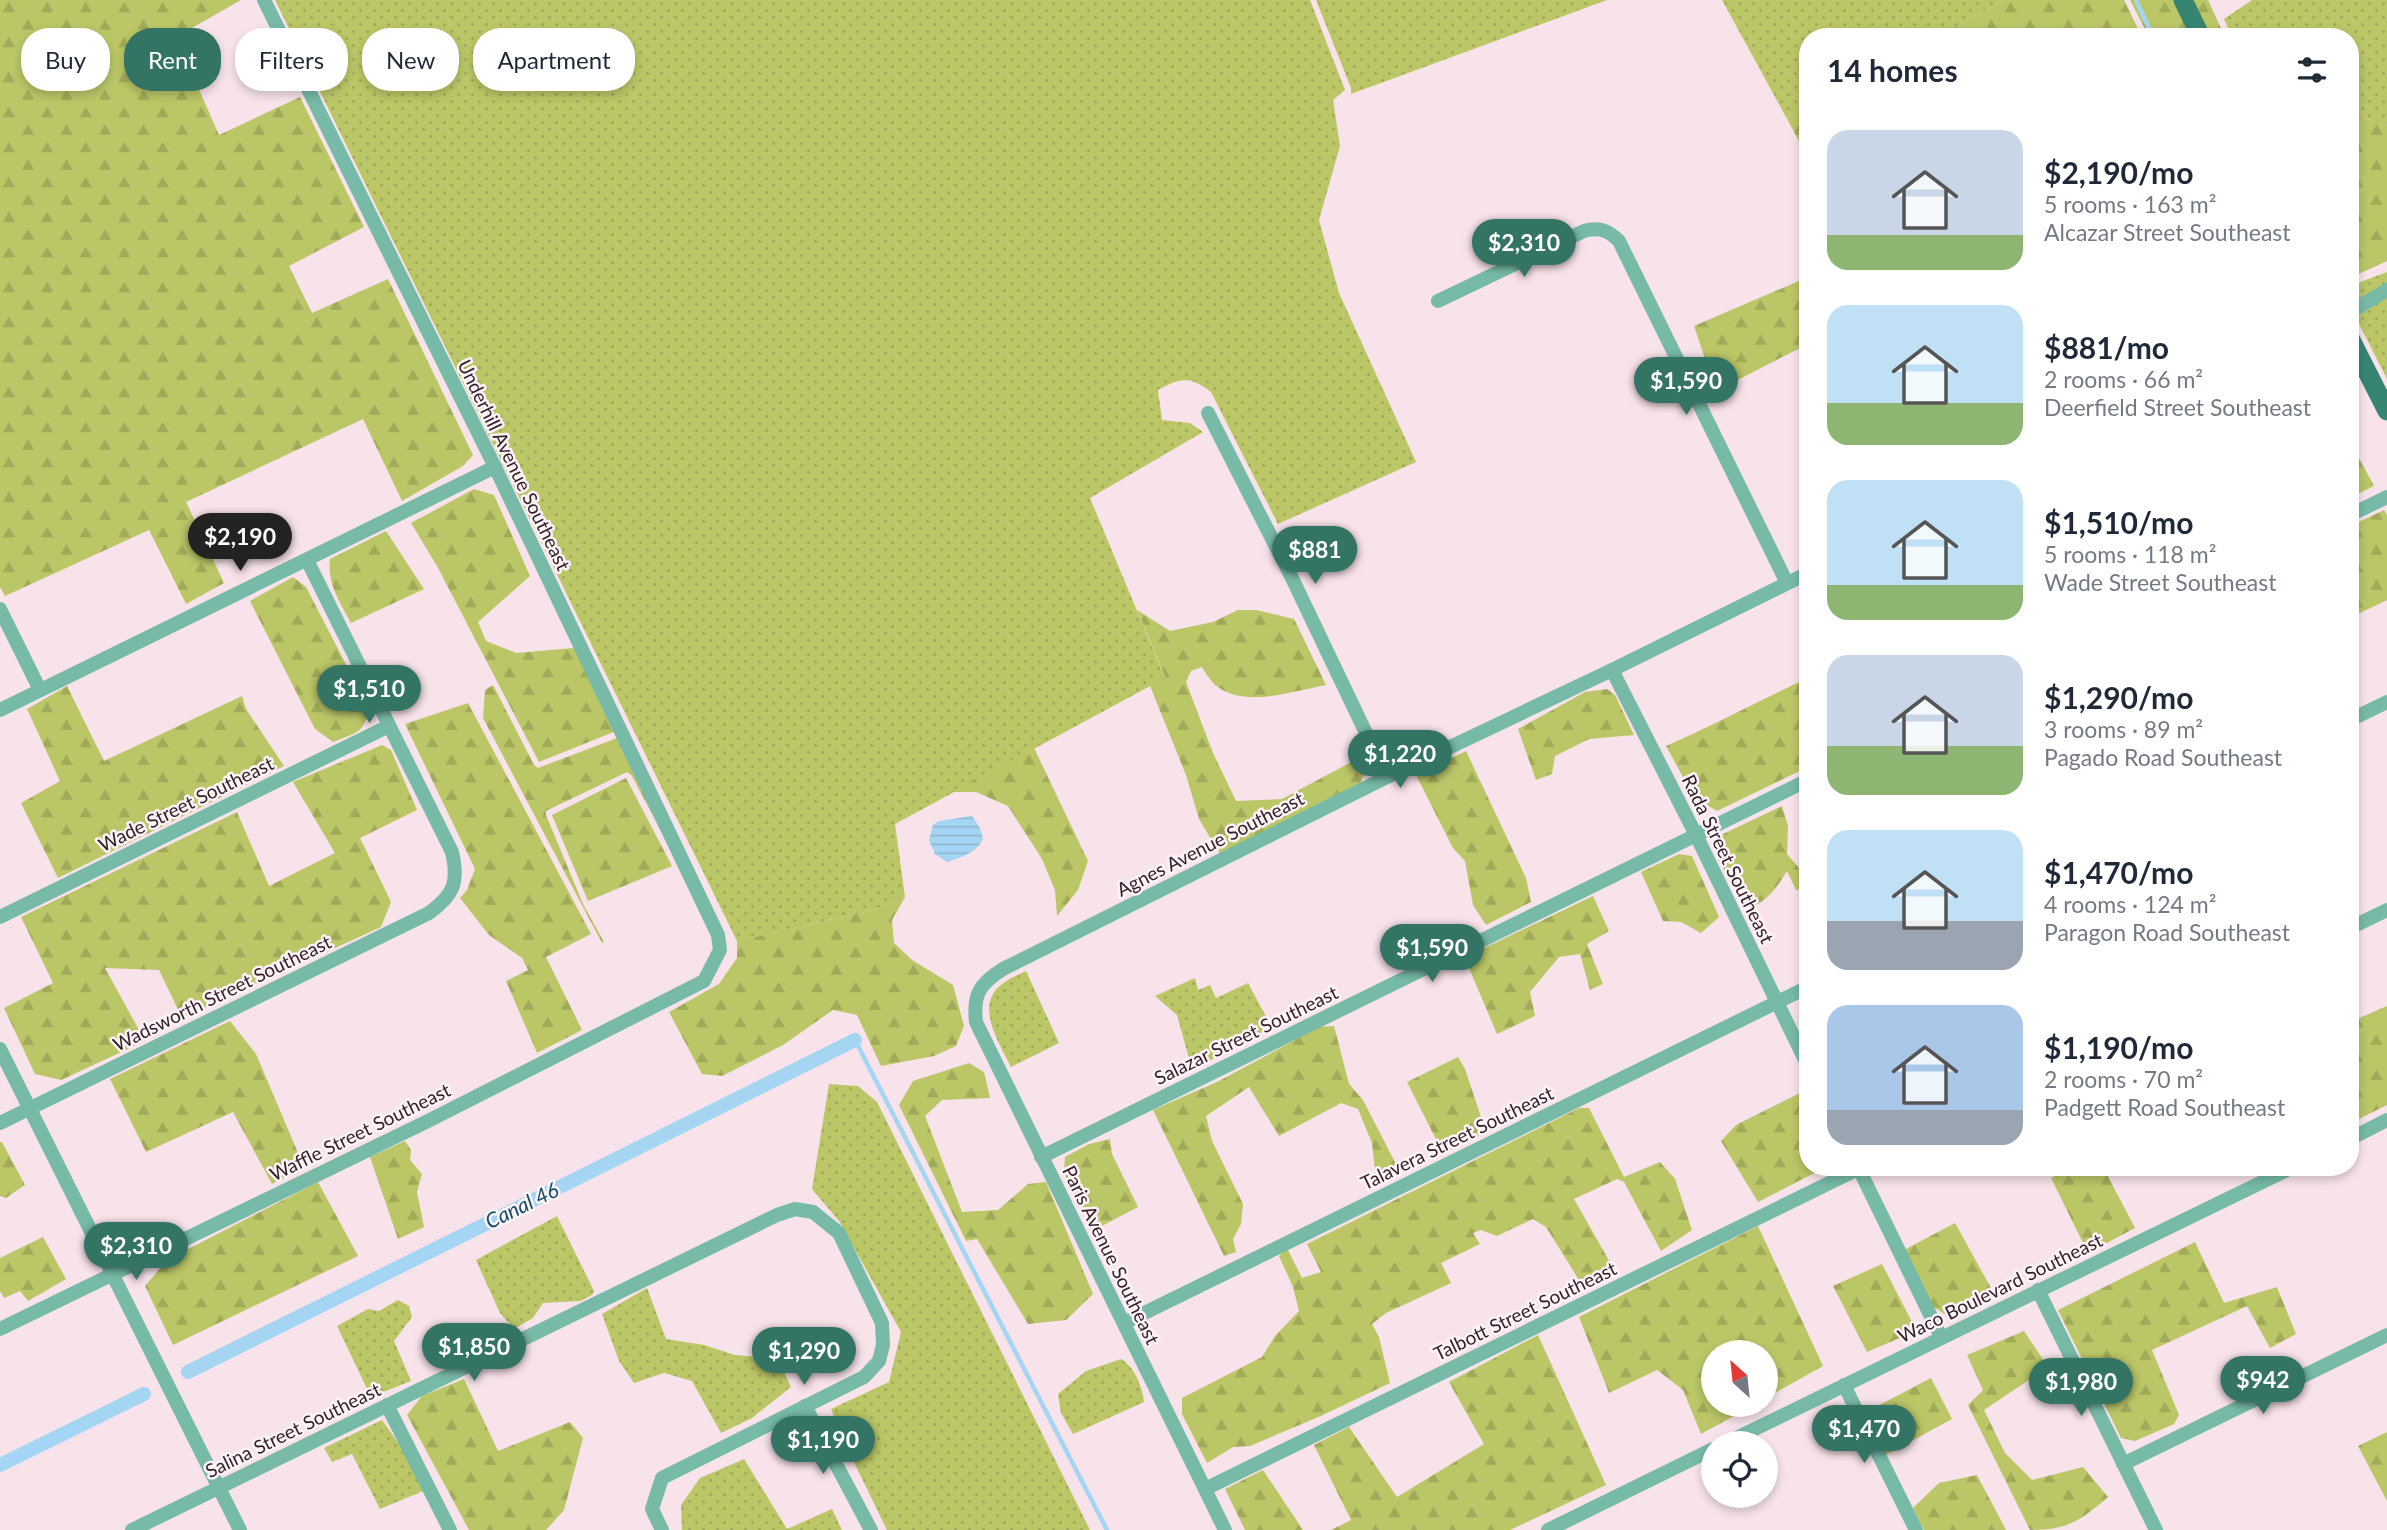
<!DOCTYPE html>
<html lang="en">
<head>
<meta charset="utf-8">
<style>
  :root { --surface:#fff; --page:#f2f2f3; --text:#1f2937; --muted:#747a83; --accent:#337464 }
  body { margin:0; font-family:Lato,sans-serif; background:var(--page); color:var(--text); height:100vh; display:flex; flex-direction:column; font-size:26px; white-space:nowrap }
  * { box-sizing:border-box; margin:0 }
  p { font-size:23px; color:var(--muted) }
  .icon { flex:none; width:38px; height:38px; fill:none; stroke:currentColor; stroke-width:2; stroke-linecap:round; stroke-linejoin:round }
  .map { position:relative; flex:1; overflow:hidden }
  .sheet { position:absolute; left:1799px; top:28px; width:560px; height:1148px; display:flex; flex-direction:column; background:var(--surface); border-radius:28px; box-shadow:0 4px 10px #0003 }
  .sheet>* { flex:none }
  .top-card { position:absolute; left:21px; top:28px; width:665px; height:63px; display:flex; gap:14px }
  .needle { width:46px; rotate:333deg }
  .tools { position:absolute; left:1701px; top:1340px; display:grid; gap:14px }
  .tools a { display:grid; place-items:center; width:77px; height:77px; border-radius:50%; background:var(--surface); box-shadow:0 4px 10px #0003; font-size:35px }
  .price { position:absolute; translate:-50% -60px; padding:0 16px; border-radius:24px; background:var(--accent); color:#fff; font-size:23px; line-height:46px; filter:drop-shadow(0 2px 4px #0008) }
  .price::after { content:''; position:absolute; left:50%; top:42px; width:21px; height:16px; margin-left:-10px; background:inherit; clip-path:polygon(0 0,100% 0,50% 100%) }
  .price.active { background:#222; color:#fff }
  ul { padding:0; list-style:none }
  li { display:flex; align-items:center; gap:21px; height:175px; padding:0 28px }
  li span { display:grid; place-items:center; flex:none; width:196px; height:140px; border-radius:21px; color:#555 }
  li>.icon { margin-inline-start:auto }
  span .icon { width:84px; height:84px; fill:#fffc; stroke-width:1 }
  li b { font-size:30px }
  h2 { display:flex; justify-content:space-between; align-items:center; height:84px; padding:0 28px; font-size:30px }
  .pill { padding:0 24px; border-radius:28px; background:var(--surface); box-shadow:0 4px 10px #0003; font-size:24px; line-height:63px }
  .pill.active { background:var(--accent); color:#fff }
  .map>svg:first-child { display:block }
  .grass { fill:url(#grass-dots) }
  .forest { fill:url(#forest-firs) }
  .water { fill:url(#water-rules) }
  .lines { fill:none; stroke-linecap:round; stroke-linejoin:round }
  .stream { stroke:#a4d5f3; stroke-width:4.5 }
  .canal { stroke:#a4d5f3; stroke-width:14 }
  .minor { stroke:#77baa7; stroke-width:14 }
  .major { stroke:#368572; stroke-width:19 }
  .labels { text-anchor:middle; stroke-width:5; stroke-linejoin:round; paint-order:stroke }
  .street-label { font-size:19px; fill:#332028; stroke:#fef3f7 }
  .water-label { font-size:21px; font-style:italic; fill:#0e4d6a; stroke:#fef3f7 }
</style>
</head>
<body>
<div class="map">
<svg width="2387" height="1530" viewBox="0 0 2387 1530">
  <defs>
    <pattern id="grass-dots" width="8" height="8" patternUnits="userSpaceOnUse" patternTransform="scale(1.75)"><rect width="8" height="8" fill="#bbc667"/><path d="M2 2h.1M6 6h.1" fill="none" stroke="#a1aa59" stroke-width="1.8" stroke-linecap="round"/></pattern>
    <pattern id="forest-firs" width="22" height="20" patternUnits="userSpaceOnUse" patternTransform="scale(1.75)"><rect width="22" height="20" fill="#bbc667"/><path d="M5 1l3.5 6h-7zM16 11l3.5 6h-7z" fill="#a1aa59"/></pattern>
    <pattern id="water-rules" width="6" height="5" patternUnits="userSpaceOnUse" patternTransform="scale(1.75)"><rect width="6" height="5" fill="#a4d5f3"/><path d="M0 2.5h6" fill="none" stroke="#8eb7d0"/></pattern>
  </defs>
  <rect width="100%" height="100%" fill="#f8e3ea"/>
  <!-- grass -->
  <g class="grass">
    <path d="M 275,0 L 1310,0 L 1345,90 L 1333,100 L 1340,146 L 1319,220 L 1339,293 L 1416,462 L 1278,524 L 1211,392 C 1189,376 1182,377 1158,390 L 1162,420 L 1190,423 L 1203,432 L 1090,498 L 1165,678 L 895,824 L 905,897 L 873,910 L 737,941 Z"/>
    <path d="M 1316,0 L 1607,0 L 1351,94 L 1351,88 Z"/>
    <path d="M 1722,0 L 2005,0 L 1936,37 L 1808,37 L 1808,106 L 1786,117 Z"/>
    <path d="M 2252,0 L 2387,0 L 2387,126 L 2357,115 L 2350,115 L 2350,37 L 2232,37 L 2224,19 Z"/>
    <path d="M 2387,272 L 2387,379 L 2350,306 L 2350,286 Z"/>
    <path d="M 1026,971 L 1059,1043 L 1011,1067 C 1000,1044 974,1006 1001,985 C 1008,979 1018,975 1026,971 Z"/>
    <path d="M 1195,978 L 1198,990 L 1210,985 L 1216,998 L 1248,983 L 1271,1026 L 1253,1039 L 1195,1068 L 1188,1055 L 1177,1015 L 1155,996 Z"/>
    <path d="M 829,1084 L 858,1086 L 877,1102 L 1090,1530 L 887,1530 L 847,1448 L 831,1409 L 889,1382 L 901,1332 L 839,1221 L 812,1189 Z"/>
    <path d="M 557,1216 L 594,1291 L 592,1295 L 580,1301 L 543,1303 L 533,1318 L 514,1329 L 500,1313 L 476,1260 Z"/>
    <path d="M 647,1288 L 666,1339 L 704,1345 L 735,1355 L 778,1359 L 791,1387 L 752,1418 L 721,1433 L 692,1381 L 664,1373 L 634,1383 L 619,1361 L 602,1314 Z"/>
    <path d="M 398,1300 L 409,1306 L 412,1317 L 394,1341 L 411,1381 L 371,1397 L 337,1326 L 368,1309 L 379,1311 Z"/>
    <path d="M 1121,1359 C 1135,1367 1142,1387 1144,1402 L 1073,1434 L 1061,1413 L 1058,1394 L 1086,1371 Z"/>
    <path d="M 382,1420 L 402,1448 L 428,1489 L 380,1509 L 352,1454 L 332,1462 L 324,1448 Z"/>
    <path d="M 744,1459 L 787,1529 L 832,1509 L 842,1530 L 682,1530 L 681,1505 L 700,1478 Z"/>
  </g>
  <!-- forest -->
  <g class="forest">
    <path d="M 0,0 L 241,0 L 176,37 L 219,135 L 300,97 L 364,227 L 289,266 L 312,313 L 388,279 L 473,455 L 463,466 L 402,501 L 363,419 L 186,502 L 224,583 L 186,604 L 149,530 L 5,596 L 0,587 Z"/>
    <path d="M 2005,0 L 2124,0 L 2142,37 L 1936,37 Z"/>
    <path d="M 2130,0 L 2175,0 L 2193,37 L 2149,37 Z"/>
    <path d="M 2190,0 L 2208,0 L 2225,37 L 2209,37 Z"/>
    <path d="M 1808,106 L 1808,158 L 1786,117 Z"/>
    <path d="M 2350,115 L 2357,115 L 2387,126 L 2387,261 L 2352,277 Z"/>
    <path d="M 1808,277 L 1808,344 L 1716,391 L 1694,326 Z"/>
    <path d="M 2350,441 L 2374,486 L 2350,498 Z"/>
    <path d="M 474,489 L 494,495 L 530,576 L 478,622 L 486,641 L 516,653 L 574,648 L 616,731 L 539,762 L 437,566 L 411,523 Z"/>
    <path d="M 2384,510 L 2387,515 L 2387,600 L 2350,618 L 2350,526 Z"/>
    <path d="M 386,531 L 424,589 L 351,623 C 340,602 327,584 330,559 Z"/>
    <path d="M 293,577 L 306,587 L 367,705 C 369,732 354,734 333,742 L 315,729 L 250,601 Z"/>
    <path d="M 1137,610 L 1170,631 L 1213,622 L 1238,610 L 1256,610 L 1294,619 L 1326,685 C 1293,691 1244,709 1215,685 C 1210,680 1206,673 1202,667 L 1191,671 L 1186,682 L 1213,753 L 1236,801 L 1282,799 L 1357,759 L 1364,774 L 1360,784 L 1220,854 L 1199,819 L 1186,775 L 1150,686 L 1165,677 Z"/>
    <path d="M 1808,678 L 1808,767 L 1717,811 L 1694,797 L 1666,746 C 1714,725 1760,700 1808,678 Z"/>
    <path d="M 493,685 L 534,765 L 538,768 L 617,738 L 665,839 L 632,776 L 627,772 L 546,811 L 546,815 L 583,904 L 604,942 L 602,943 L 483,718 L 485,690 Z"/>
    <path d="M 67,686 L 104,761 L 242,696 L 246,709 L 284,766 L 58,878 L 21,803 L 60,781 L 27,709 Z"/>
    <path d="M 1607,689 L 1615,695 L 1634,735 L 1589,739 L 1555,756 L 1552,774 L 1536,780 L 1518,729 L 1585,692 Z"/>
    <path d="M 468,703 L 591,934 L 546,957 L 582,1030 L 537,1053 L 506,981 L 528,970 L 522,958 L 489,935 L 460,898 L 467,890 L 475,869 L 405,724 Z"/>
    <path d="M 382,745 L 391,750 L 417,810 L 360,838 L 391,902 L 381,927 L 182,1018 L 159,970 L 105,968 L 145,1041 L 61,1080 L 35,1074 L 4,1008 L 53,983 L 21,917 L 237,812 L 269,886 L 335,853 L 293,782 Z"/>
    <path d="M 1034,748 L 1088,861 L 1078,890 L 1057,916 L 1055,890 L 1042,859 L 1008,806 L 976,792 L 950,792 Z"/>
    <path d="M 1466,751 L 1526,878 L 1531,902 L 1486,925 L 1473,905 L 1465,861 L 1453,848 L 1416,775 Z"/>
    <path d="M 626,778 L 672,866 L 588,901 L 552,815 Z"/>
    <path d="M 1782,806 L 1788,826 L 1787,854 L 1800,869 L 1808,866 L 1808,888 L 1796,890 L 1787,871 C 1778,886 1768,901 1751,907 L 1744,903 L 1715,854 L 1723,834 Z"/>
    <path d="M 1679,854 L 1692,856 L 1719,917 L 1701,933 L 1681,922 L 1663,921 L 1641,872 Z"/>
    <path d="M 1593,896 L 1609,931 L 1587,944 L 1603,984 L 1590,990 L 1580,954 L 1559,957 L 1530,992 L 1535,1016 L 1497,1034 L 1466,961 L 1478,951 Z"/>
    <path d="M 905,897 L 892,920 L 894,943 L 912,960 L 953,985 L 964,1026 L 956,1046 L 934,1056 L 881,1066 L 857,1015 L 833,1010 L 783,1045 L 722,1076 L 702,1074 L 669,1012 L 719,984 L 737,958 L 737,941 L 873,910 Z"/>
    <path d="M 2387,1006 L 2387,1105 L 2357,1120 L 2350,1103 L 2350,1022 Z"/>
    <path d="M 230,1021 L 256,1054 L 304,1167 L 272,1184 L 233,1112 L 146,1152 L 110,1079 Z"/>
    <path d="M 1334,1026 L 1349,1084 L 1363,1100 L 1399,1170 L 1376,1180 L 1372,1143 L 1358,1109 L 1341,1103 L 1279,1136 L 1249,1087 L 1206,1116 L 1212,1141 L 1243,1204 L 1241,1224 L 1233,1239 L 1236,1252 L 1224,1256 L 1153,1110 L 1219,1081 L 1319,1027 Z"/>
    <path d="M 1458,1057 L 1465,1069 L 1486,1132 L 1443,1153 L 1407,1082 Z"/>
    <path d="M 969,1063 L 984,1072 L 990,1098 L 942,1100 L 925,1116 L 962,1212 L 998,1210 L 1028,1184 L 1046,1182 L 1093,1294 L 1066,1320 L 1028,1324 L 977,1239 L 966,1241 L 899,1105 L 913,1081 Z"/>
    <path d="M 1800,1093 L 1808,1097 L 1808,1167 L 1826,1167 L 1758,1202 L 1721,1141 L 1736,1125 Z"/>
    <path d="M 1579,1108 L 1589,1108 L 1624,1177 L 1660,1162 L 1675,1179 L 1692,1230 L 1661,1251 L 1624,1182 L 1617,1179 L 1574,1199 L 1615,1271 L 1584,1288 L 1546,1227 L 1533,1219 L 1497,1236 L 1481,1230 L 1473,1233 L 1480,1244 L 1441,1263 L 1451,1283 L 1386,1313 L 1372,1324 L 1379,1337 L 1390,1383 L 1323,1415 L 1250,1446 L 1233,1447 L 1207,1463 L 1182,1414 L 1182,1398 L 1262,1357 L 1275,1336 L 1299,1311 L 1293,1287 L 1279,1256 L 1287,1248 L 1302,1278 L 1321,1272 L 1307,1244 Z"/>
    <path d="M 1110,1139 L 1112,1154 L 1138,1207 L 1094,1230 L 1064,1173 L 1065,1157 L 1089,1144 Z"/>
    <path d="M 405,1141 L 411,1150 L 410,1160 L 422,1174 L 417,1192 L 424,1227 L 398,1239 L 370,1157 Z"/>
    <path d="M 0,1142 L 2,1142 L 25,1185 L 6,1198 L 0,1196 Z"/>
    <path d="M 2072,1167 L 2103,1167 L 2135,1228 L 2088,1253 L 2051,1178 Z"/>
    <path d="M 318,1182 L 358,1256 L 173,1345 L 145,1286 L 167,1260 Z"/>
    <path d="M 1955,1223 L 1996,1297 L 1949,1317 L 1932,1306 L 1904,1250 Z"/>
    <path d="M 1758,1226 L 1823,1366 L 1766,1398 L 1766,1353 L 1713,1353 L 1713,1405 L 1754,1405 L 1701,1434 L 1683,1390 L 1657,1370 L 1609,1393 L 1579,1317 Z"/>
    <path d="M 43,1237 L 66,1279 L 28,1301 L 20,1291 L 4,1298 L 0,1291 L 0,1258 Z"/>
    <path d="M 2195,1242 L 2224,1303 L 2277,1287 L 2296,1334 L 2270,1348 L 2247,1306 L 2152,1350 L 2179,1415 L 2174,1424 L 2135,1441 L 2121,1438 L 2058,1310 Z"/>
    <path d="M 1882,1264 L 1913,1324 L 1902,1337 L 1867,1352 L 1833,1286 Z"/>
    <path d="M 2024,1331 L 2048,1367 L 1984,1410 L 2005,1453 L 2032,1480 L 2083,1467 L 2108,1497 C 2080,1521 2068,1530 2030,1530 L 1968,1405 L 1983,1390 L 1967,1355 Z"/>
    <path d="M 1538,1335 L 1606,1485 L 1510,1530 L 1331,1530 L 1351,1520 L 1314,1445 L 1349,1427 L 1397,1497 L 1484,1444 L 1449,1382 Z"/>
    <path d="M 1931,1378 L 1952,1419 L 1886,1455 L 1864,1413 Z"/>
    <path d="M 464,1379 L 498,1451 L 570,1422 L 583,1438 L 564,1510 L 546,1530 L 469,1530 L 407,1415 L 422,1396 Z"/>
    <path d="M 2387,1432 L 2387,1501 L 2358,1446 Z"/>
    <path d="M 1263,1470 L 1303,1530 L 1245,1530 L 1225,1489 Z"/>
    <path d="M 1977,1475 L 2006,1530 L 1924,1530 L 1913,1508 L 1939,1483 Z"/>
  </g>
  <!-- water -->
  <path class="water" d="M 972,816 L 980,828 L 983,839 C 976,853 962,857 947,862 L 935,854 L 929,840 L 933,825 L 939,821 Z"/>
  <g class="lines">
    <!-- stream -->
    <g class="stream">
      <path d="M 2136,0 L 2153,37"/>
      <path d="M 855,1040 L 1107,1530"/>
    </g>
    <!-- canal -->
    <g class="canal">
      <path d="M 188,1372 L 855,1040"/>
      <path d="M 0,1465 L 144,1394"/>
    </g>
    <!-- minor -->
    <g class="minor">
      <path d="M 1438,301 L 1584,231 C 1599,227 1608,230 1619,241 L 1787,583"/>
      <path d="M 2350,312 L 2387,290"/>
      <path d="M 1208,413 L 1292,578 L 1387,777"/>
      <path d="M 2350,515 L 2387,497"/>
      <path d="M 0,609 L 40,690"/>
      <path d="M 1612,670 L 1696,835 L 1808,1066"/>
      <path d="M 0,710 L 495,467"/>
      <path d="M 2350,720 L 2387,702"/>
      <path d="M 0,917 L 389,726"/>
      <path d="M 2350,928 L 2387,910"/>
      <path d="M 0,1049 L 240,1530"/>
      <path d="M 0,1123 L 429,913 C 454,895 459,882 452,852 L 307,560"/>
      <path d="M 2350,1139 L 2387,1120"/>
      <path d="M 1041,1157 L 1808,780"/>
      <path d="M 1858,1167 L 1941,1337"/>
      <path d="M 2038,1290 L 2156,1530"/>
      <path d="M 1124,1323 L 1808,987"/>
      <path d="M 0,1329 L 426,1122 L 704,981 L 720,950 L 718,935 L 495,467 L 264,0"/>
      <path d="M 1844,1385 L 1916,1530"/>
      <path d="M 387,1405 L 450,1530"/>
      <path d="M 805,1406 L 871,1530"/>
      <path d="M 1724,1444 L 2293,1167"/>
      <path d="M 2123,1464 L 2387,1335"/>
      <path d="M 1205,1489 L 1862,1167"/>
      <path d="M 132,1530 L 777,1215 L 795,1209 L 813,1212 L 839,1233 L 882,1323 L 883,1345 L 879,1361 L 864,1377 L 662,1478 L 652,1509 L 662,1530"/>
      <path d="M 1225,1530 L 976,1022 C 973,995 979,984 1003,969 L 1387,777 L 1612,670 L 1808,573"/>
      <path d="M 1548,1530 L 1713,1449"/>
    </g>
    <!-- major -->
    <g class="major">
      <path d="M 2183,0 L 2201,37"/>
      <path d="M 2350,338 L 2387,411"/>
    </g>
  </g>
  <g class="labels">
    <!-- street labels -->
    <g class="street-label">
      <text transform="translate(514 465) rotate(64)" y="7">Underhill Avenue Southeast</text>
      <text transform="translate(186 804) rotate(-26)" y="7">Wade Street Southeast</text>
      <text transform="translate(1210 844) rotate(-27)" y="7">Agnes Avenue Southeast</text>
      <text transform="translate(1728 859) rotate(64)" y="7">Rada Street Southeast</text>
      <text transform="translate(222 993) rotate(-26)" y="7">Wadsworth Street Southeast</text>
      <text transform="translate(1246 1035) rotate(-26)" y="7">Salazar Street Southeast</text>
      <text transform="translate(360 1132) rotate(-26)" y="7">Waffle Street Southeast</text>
      <text transform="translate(1457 1138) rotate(-26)" y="7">Talavera Street Southeast</text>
      <text transform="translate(1111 1255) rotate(64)" y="7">Paris Avenue Southeast</text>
      <text transform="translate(2000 1288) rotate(-26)" y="7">Waco Boulevard Southeast</text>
      <text transform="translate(1525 1311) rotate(-26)" y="7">Talbott Street Southeast</text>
      <text transform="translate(293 1430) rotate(-26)" y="7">Salina Street Southeast</text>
    </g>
    <!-- water labels -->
    <g class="water-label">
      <text transform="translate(522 1206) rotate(-26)" y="7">Canal 46</text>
    </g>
  </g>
</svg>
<div class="tools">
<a><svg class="needle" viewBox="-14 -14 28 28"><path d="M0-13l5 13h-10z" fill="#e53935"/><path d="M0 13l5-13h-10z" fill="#747a83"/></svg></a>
<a><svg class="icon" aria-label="locate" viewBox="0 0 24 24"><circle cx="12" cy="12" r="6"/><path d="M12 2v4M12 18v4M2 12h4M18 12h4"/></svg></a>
</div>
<b class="price" style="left:1524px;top:279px">$2,310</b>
<b class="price" style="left:1686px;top:417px">$1,590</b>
<b class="price active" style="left:240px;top:573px">$2,190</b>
<b class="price" style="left:1315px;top:586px">$881</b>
<b class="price" style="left:369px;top:725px">$1,510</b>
<b class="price" style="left:1400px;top:790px">$1,220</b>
<b class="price" style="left:1432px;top:984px">$1,590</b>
<b class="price" style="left:136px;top:1282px">$2,310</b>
<b class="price" style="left:474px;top:1383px">$1,850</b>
<b class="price" style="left:804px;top:1387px">$1,290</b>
<b class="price" style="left:2263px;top:1416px">$942</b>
<b class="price" style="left:2081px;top:1418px">$1,980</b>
<b class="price" style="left:1864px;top:1465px">$1,470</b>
<b class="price" style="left:823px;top:1476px">$1,190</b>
<div class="top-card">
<a class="pill">Buy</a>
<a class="pill active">Rent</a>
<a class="pill">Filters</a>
<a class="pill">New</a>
<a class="pill">Apartment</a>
</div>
<section class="sheet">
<h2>14 homes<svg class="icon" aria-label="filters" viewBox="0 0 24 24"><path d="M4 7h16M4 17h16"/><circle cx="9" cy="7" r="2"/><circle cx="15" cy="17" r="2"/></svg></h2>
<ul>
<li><span style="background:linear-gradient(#c9d6e8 75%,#8fb573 0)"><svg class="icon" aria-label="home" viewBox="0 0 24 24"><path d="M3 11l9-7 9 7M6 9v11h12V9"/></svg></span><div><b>$2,190/mo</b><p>5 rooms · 163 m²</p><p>Alcazar Street Southeast</p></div></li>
<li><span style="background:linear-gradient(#bfe0f5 70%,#8fb573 0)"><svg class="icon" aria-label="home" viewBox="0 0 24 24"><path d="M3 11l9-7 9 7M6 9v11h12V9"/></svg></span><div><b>$881/mo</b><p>2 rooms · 66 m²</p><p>Deerfield Street Southeast</p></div></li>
<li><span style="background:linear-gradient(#bfe0f5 75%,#8fb573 0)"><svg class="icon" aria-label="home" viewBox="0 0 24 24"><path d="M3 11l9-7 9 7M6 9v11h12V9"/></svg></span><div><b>$1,510/mo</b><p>5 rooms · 118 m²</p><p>Wade Street Southeast</p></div></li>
<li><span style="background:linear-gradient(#c9d6e8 65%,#8fb573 0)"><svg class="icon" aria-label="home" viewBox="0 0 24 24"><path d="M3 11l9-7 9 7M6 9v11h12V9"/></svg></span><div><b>$1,290/mo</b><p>3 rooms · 89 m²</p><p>Pagado Road Southeast</p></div></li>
<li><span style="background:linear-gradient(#bfe0f5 65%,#9aa5b1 0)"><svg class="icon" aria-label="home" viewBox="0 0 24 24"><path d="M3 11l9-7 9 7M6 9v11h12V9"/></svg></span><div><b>$1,470/mo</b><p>4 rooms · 124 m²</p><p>Paragon Road Southeast</p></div></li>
<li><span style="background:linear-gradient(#a9c7e8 75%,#9aa5b1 0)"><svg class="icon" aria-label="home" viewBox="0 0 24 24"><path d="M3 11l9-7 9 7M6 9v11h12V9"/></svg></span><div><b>$1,190/mo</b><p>2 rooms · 70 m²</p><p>Padgett Road Southeast</p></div></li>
</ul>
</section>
</div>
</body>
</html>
